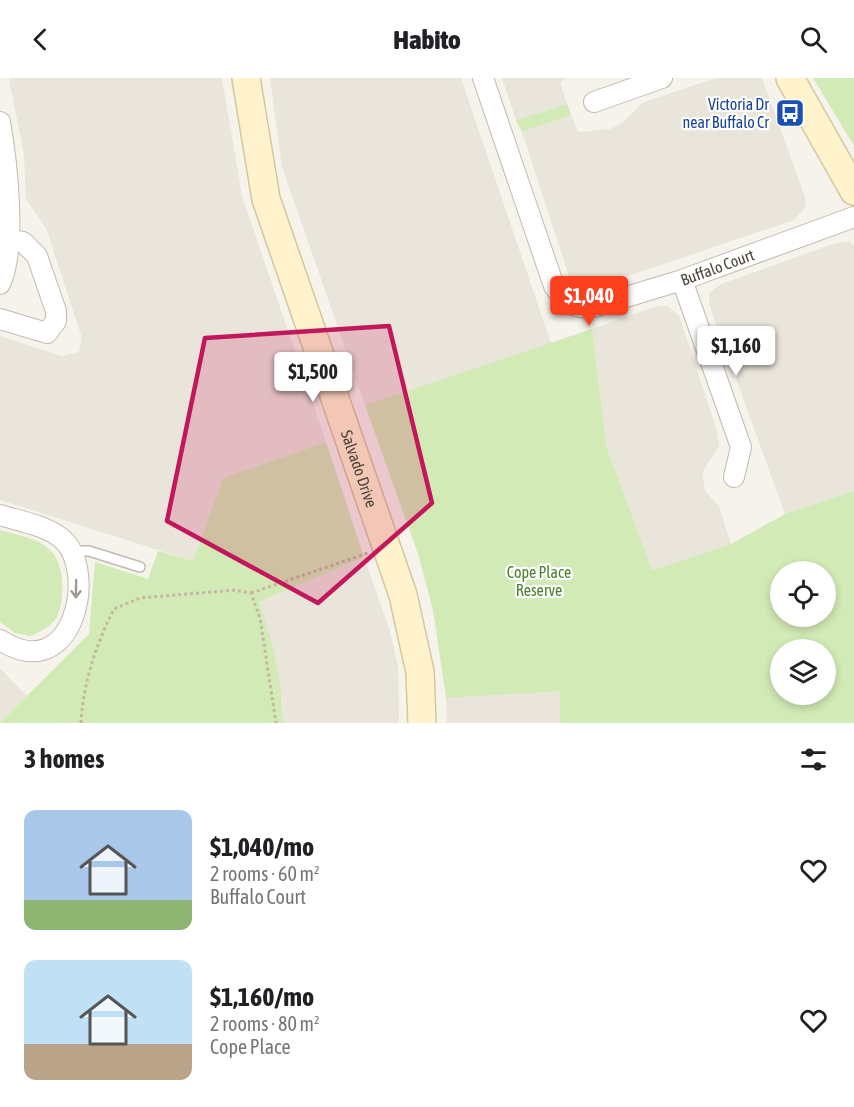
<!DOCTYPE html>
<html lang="en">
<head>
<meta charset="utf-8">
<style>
  :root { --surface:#fff; --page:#f6f6f6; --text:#202124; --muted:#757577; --accent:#fc3f1d }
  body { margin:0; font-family:"Asap Condensed",sans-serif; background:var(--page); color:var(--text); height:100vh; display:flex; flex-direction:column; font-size:22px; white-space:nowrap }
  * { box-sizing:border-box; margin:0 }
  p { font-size:20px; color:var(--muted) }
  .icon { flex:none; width:33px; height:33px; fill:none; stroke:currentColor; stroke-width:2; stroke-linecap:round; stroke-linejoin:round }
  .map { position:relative; height:645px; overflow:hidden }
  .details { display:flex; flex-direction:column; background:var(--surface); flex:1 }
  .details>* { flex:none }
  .tools { position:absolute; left:770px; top:483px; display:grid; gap:12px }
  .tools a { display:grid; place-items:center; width:66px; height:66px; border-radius:50%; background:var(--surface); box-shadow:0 3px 9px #0003; font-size:30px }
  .price { position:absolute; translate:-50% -51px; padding:0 14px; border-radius:6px; background:#fff; color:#222; font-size:20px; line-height:39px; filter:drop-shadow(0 2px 3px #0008) }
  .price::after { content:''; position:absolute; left:50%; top:36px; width:18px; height:14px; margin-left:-9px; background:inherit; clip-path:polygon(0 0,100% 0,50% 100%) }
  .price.active { background:var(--accent); color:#fff }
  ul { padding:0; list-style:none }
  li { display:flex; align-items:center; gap:18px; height:150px; padding:0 24px }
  li span { display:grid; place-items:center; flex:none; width:168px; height:120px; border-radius:12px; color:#555 }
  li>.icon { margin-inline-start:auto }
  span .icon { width:72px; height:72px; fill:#fffc; stroke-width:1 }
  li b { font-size:26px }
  h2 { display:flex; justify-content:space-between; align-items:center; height:72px; padding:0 24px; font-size:26px }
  header { display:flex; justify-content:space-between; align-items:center; height:78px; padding:0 24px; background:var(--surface); font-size:27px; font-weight:800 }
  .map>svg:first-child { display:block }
  .residential { fill:#eae5da }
  .green { fill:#d2eab5; fill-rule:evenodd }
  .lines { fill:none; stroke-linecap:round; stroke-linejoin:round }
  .lane-casing { stroke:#c2bbae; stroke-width:12 }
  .street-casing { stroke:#c2bbae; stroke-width:22 }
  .secondary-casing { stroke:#d6c79b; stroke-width:30 }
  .path { stroke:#c4b79f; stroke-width:3; stroke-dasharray:3 3; stroke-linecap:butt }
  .lane { stroke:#fff; stroke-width:9 }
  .street { stroke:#fff; stroke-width:20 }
  .secondary { stroke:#fff3cd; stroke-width:27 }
  .oneway { stroke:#9c9892 }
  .marked { fill:#c2185b; fill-opacity:0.2; stroke:#c2185b; stroke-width:4.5; stroke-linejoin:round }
  .labels { text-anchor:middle; stroke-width:4.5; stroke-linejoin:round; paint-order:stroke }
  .transit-label { font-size:16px; fill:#164399; stroke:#fff; text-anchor:end }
  .street-label { font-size:16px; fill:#4b4439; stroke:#fff }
  .park-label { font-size:16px; fill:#4a7f2a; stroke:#fff }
</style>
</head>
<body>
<header><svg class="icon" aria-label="back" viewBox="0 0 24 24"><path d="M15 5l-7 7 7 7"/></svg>Habito<svg class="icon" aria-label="search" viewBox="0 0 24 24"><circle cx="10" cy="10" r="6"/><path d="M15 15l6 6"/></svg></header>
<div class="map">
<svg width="854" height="645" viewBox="0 0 854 645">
  <rect width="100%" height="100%" fill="#f6f3ec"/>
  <!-- residential -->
  <g class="residential">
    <path d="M 9,0 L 222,0 L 242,118 L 326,364 L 223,400 L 193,483 L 0,422 L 0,258 L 62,278 L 79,274 L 82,260 L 46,150 L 26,121 L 24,77 Z"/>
    <path d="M 270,0 L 461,0 L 551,265 L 365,327 L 282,89 Z"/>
    <path d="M 502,0 L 568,0 L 560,4 L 567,26 L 516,42 Z"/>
    <path d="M 716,0 L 762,0 L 805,119 L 806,129 L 794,142 L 595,209 L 582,210 L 575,207 L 569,198 L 522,54 L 571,37 L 578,54 L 610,51 L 623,44 L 644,24 Z"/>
    <path d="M 849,163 L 854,168 L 854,413 L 785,436 L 709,226 L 709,215 L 721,206 L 836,165 Z"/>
    <path d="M 657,228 L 667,228 L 679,237 L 717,353 L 719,368 L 702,395 L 705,413 L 719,428 L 731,466 L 652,492 L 607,370 L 592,251 Z"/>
    <path d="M 364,479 L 389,550 L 398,588 L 399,645 L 283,645 L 283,623 L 259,524 Z"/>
    <path d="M 0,590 L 27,618 L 0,645 Z"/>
    <path d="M 560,612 L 560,645 L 447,645 L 446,620 Z"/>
  </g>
  <!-- green -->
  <g class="green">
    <path d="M 813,0 L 854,0 L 854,68 Z"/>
    <path d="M 567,26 L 571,37 L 522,54 L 516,42 Z"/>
    <path d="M 592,251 L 607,370 L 652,492 L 731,466 L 785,436 L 854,413 L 854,645 L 560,645 L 560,613 L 446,620 L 433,532 L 418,476 L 365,327 ZM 780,494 L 825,494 L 825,538 L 780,538 ZM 780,572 L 825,572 L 825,616 L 780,616 Z"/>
    <path d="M 326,364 L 364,479 L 259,524 C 272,564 283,602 283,645 L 0,645 L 89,556 L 95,484 L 148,501 L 158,473 L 193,483 L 223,400 Z"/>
    <path d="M 0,452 C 16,457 40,460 51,473 C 65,487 65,521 57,539 C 52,548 40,554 31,558 L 15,555 L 0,544 Z"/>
  </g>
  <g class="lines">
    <!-- lane casing -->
    <g class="lane-casing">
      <path id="lane" d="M 73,473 L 89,473 L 140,489"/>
    </g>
    <!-- street casing -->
    <g class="street-casing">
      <g id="street">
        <path id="s1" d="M 483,0 L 554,208 C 564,223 572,230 590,230 L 682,202 L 854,139"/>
        <path d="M 594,24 L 662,0"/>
        <path d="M 0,44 C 7,83 17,171 0,206"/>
        <path d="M 682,202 L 741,369 L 734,399"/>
        <path d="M 0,241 L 47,255 L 56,243 L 56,233 L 37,178 L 23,164 L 8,161"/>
        <path d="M 0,437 C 19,443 45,447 61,460 C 99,491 74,610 0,562"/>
      </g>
    </g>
    <!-- secondary casing -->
    <g class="secondary-casing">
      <g id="secondary">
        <path id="s2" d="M 246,0 L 266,121 L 403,517 L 420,594 L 422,645"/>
        <path d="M 790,0 L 854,113"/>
      </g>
    </g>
    <!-- path -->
    <g class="path">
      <path d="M 251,515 L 368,475"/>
      <path d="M 81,645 C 83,606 96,566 114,531 L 140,520 L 234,512 L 251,515 L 260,540 L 276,645"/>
    </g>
    <!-- lane -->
    <use href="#lane" class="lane"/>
    <!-- street -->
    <use href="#street" class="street"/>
    <!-- secondary -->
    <use href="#secondary" class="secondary"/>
  </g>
  <!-- one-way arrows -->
  <defs><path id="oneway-shaft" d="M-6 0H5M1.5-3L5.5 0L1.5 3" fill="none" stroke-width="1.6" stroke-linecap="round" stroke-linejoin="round" transform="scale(1.5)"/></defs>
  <use class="oneway" href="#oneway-shaft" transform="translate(76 511) rotate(91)"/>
  <!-- marked area -->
  <path class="marked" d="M 389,248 L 432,425 L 318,525 L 167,443 L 205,260 Z"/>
  <!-- icons -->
  <defs>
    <g id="bus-square" transform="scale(1.5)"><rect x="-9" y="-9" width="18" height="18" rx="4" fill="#1a4fb4" stroke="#fff"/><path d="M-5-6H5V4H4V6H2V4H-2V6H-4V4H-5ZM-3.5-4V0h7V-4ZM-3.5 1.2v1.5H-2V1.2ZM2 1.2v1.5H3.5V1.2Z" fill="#fff"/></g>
  </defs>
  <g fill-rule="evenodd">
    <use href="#bus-square" x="790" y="35"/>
  </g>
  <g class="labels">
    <!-- transit labels -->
    <g class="transit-label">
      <text x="769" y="32">Victoria Dr<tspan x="769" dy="18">near Buffalo Cr</tspan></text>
    </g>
    <!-- street labels -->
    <g class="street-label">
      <text dy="6" stroke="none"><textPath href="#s1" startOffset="398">Buffalo Court</textPath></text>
      <text dy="6" stroke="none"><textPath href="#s2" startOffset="408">Salvado Drive</textPath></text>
    </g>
    <!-- park labels -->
    <g class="park-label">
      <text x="539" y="500">Cope Place<tspan x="539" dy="18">Reserve</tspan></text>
    </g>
  </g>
</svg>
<div class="tools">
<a><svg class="icon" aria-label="locate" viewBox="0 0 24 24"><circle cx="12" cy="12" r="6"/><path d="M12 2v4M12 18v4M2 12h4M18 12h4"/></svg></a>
<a><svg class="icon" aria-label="layers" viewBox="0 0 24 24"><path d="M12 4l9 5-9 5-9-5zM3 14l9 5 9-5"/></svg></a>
</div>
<b class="price active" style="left:589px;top:249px">$1,040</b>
<b class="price" style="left:736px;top:299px">$1,160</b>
<b class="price" style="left:313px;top:325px">$1,500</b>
</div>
<section class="details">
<h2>3 homes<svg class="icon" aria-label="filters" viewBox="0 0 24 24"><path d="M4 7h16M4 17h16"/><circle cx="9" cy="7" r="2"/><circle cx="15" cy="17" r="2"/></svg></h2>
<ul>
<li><span style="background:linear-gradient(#a9c7e8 75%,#8fb573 0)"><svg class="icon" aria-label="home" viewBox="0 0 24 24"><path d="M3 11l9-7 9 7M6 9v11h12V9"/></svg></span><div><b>$1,040/mo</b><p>2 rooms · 60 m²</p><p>Buffalo Court</p></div><svg class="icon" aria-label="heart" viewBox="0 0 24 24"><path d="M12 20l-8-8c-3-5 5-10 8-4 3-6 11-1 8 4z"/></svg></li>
<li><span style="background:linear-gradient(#bfe0f5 70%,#b9a48a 0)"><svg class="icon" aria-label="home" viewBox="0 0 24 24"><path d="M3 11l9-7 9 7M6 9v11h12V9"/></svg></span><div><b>$1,160/mo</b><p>2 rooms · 80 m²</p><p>Cope Place</p></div><svg class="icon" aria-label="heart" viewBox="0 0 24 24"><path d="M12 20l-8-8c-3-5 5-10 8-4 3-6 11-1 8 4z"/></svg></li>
</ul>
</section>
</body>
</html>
